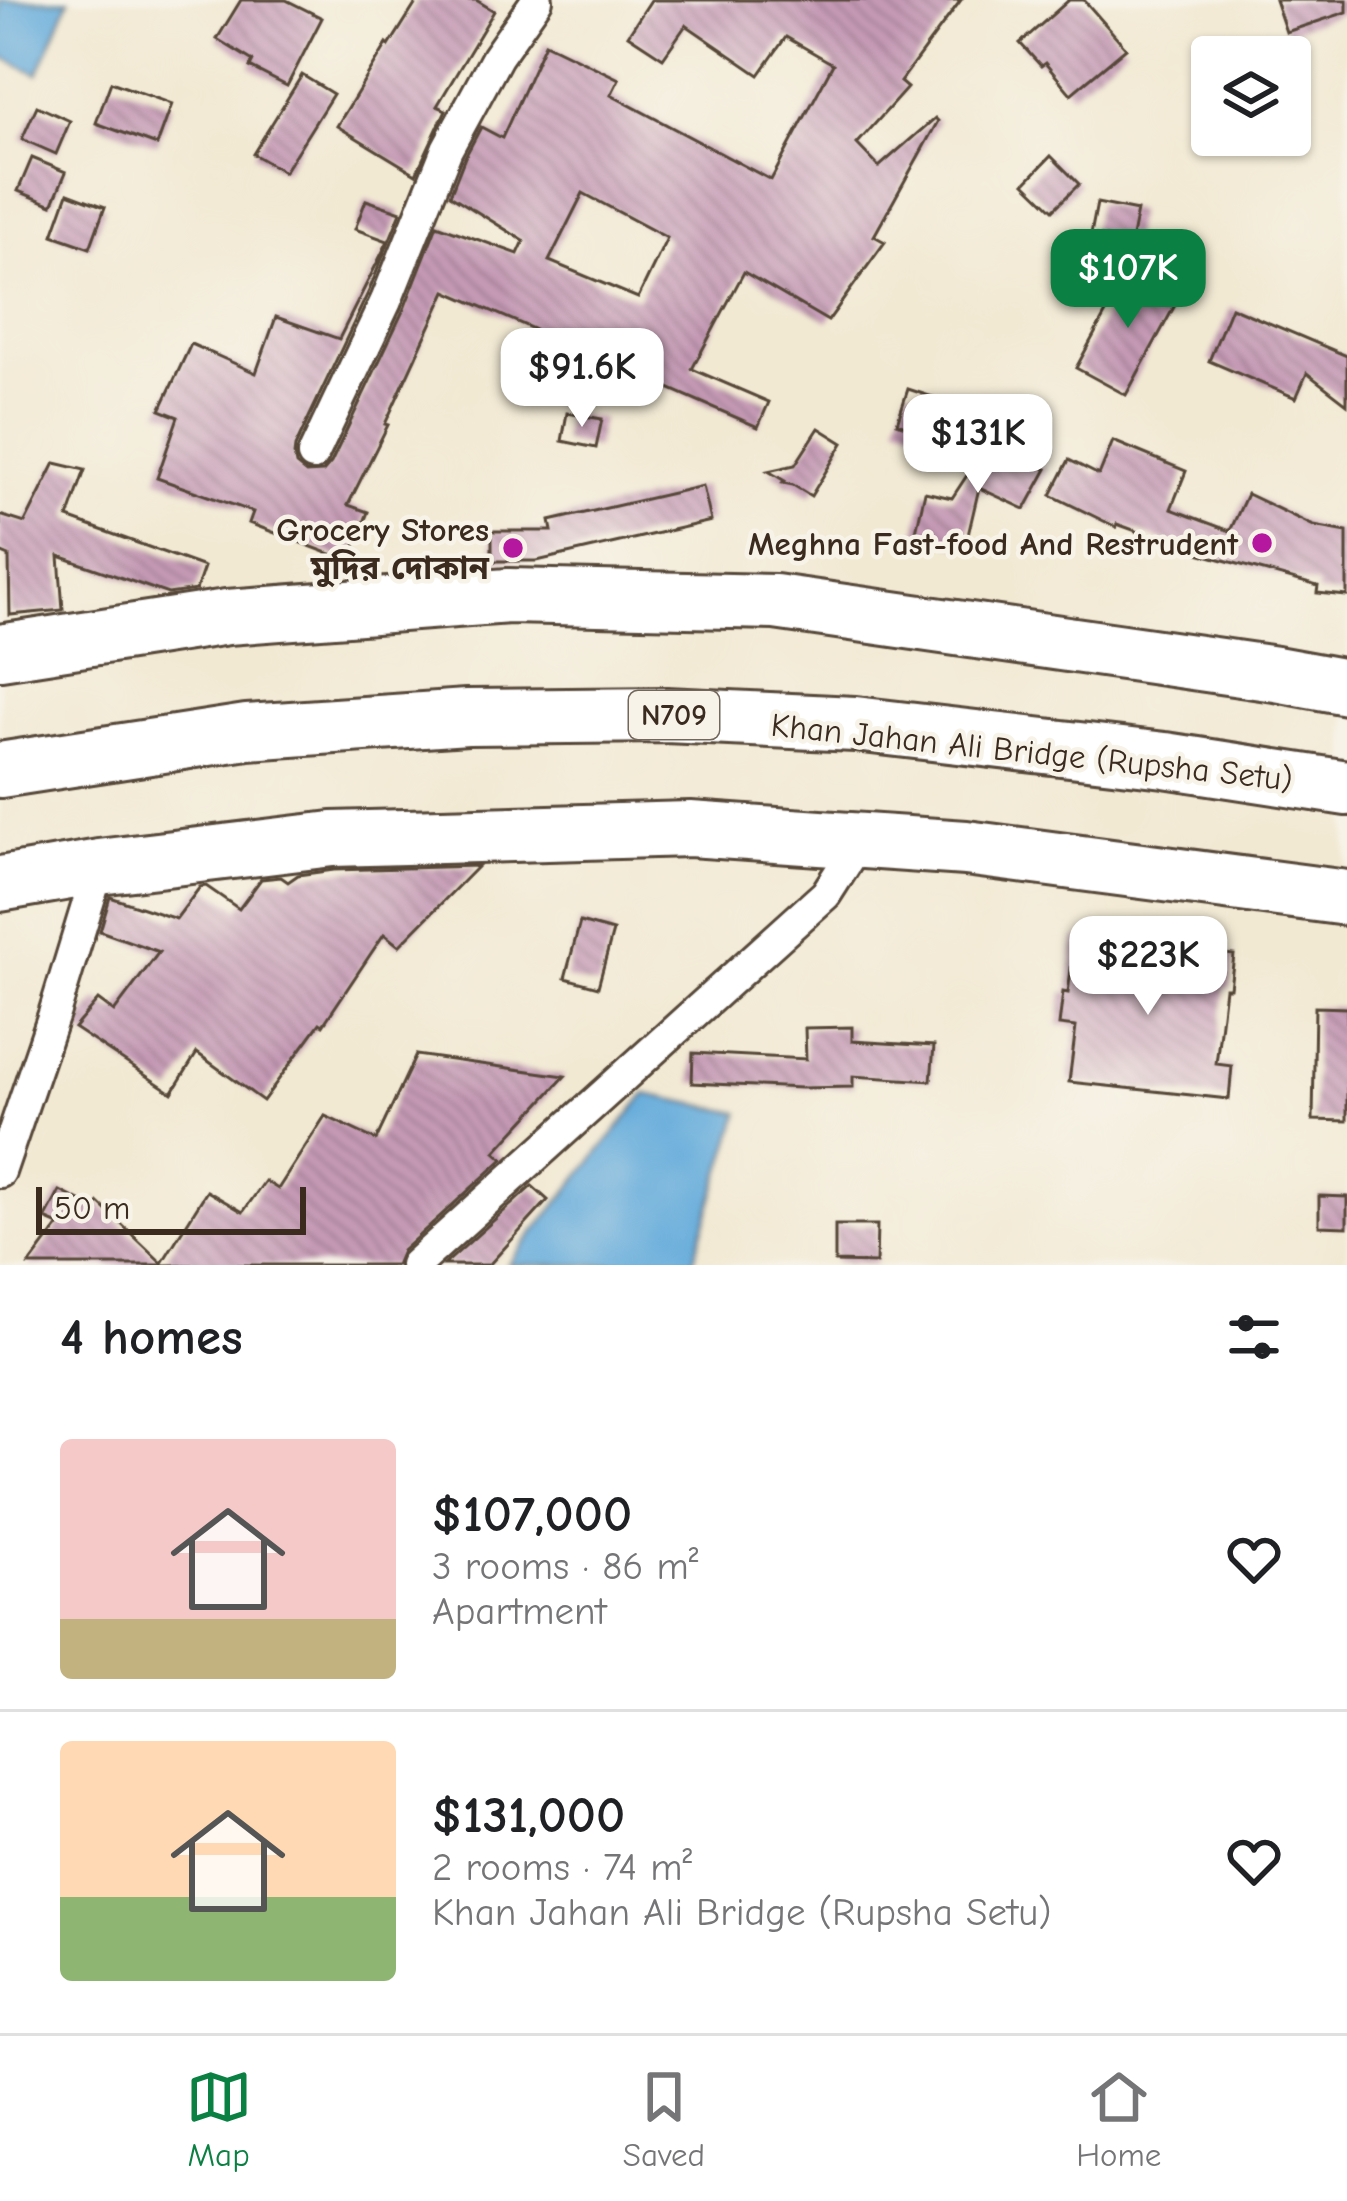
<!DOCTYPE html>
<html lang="en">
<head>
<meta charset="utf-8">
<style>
  :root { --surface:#fff; --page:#f2f2f2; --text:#202124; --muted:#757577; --line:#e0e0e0; --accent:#0b8043 }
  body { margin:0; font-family:"Comic Neue","Noto Sans Bengali",sans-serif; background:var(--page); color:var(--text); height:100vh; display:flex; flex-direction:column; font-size:45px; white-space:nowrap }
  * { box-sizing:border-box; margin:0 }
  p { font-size:39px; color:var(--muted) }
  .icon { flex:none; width:66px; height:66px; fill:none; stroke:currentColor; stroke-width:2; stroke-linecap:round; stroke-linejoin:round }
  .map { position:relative; height:1265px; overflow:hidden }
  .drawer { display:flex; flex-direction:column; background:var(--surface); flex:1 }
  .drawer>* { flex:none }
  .controls { position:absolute; left:1191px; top:36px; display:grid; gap:24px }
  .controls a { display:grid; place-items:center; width:120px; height:120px; border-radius:12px; background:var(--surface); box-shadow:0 3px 9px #0004; font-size:60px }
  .scale { position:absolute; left:36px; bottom:30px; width:270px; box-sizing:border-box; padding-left:12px; border:6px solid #3b2a1e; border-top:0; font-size:33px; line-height:42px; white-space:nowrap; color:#3b2a1e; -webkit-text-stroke:9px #f7f3e8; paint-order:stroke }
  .price { position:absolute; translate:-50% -102px; padding:0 27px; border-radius:24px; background:#fff; color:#222; font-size:39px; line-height:78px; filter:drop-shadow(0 3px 6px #0008) }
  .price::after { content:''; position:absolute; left:50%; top:72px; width:36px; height:27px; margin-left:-18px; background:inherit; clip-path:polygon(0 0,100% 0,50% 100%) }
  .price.on { background:var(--accent); color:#fff }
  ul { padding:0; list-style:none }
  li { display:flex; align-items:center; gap:36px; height:300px; padding:0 60px }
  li+li { border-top:3px solid var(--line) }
  li span { display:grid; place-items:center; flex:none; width:336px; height:240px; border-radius:12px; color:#555 }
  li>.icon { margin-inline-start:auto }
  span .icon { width:144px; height:144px; fill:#fffc; stroke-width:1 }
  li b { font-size:51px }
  h2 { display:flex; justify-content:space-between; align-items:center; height:144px; padding:0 60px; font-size:51px }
  .menu { display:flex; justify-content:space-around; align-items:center; height:168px; border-top:3px solid var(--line); background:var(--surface); font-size:33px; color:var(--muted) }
  .menu a { display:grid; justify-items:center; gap:6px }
  .menu .on { color:var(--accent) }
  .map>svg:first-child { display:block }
  .water { fill:#64abdb; stroke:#506a7c; stroke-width:3 }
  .building { fill:url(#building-back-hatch); fill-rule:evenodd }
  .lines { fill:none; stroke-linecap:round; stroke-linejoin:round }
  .street-casing { stroke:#564739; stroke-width:36 }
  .highway-casing { stroke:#564739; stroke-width:60 }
  .street { stroke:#fff; stroke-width:30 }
  .highway { stroke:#fff; stroke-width:54 }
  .poi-dot { fill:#b5179e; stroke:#f7f3e8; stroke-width:4.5 }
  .labels { text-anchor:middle; stroke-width:9; stroke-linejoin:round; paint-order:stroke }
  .shield { fill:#f7f3e8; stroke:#73665b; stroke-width:3 }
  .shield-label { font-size:30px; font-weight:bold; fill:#3b2a1e }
  .poi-label { font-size:33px; font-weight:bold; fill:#3b2a1e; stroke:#f7f3e8; text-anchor:end }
  .street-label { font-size:33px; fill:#3b2a1e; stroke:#f7f3e8 }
</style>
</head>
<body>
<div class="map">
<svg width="1347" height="1265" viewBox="0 0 1347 1265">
  <defs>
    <pattern id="building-back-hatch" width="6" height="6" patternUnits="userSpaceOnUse" patternTransform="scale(3)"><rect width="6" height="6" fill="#c59ab5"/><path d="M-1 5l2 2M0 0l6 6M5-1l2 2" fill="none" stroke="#a17e93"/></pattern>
  </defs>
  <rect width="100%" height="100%" fill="#f7f3e8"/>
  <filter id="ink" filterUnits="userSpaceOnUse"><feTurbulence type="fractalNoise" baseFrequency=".00833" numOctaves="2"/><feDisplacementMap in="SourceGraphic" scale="24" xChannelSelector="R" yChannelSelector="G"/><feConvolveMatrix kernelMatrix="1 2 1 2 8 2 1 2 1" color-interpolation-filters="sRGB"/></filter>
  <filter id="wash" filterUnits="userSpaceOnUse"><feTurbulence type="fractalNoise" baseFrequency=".004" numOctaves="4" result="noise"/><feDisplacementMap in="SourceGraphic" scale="48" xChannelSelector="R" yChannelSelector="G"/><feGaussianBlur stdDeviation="2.7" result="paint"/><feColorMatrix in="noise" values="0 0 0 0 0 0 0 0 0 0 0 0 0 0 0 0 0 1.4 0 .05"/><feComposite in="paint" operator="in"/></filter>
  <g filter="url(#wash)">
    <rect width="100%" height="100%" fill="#f2e9d3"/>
    <!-- water -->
    <g class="water">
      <path d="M 0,0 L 69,0 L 38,74 L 0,56 Z"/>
      <path d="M 646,1094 L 740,1113 L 692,1265 L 508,1265 Z"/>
    </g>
    <g id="blocks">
      <!-- building -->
      <g class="building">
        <path d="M 241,0 L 286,0 L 322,18 L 287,86 L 250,67 L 253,61 L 217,39 Z"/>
        <path d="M 418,0 L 476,0 L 494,11 L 437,106 L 446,110 L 416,174 L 337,126 L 387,44 L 389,46 Z"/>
        <path d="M 651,0 L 961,0 L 900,82 L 907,88 L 857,144 L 879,167 L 935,118 L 938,121 L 874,236 L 885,242 L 828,321 L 744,272 L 692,369 L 769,402 L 758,427 L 446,291 L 385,424 L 388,425 L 348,505 L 368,512 L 349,561 L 249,523 L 253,512 L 157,478 L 178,417 L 160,410 L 191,344 L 256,373 L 276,317 L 339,339 L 388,241 L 355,229 L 366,200 L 401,212 L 368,293 L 295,447 L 294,455 L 296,465 L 306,473 L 323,472 L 331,463 L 404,309 L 437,225 L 518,254 L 524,241 L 450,195 L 465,157 L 481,127 L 502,138 L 545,43 L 619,79 L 611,95 L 771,180 L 833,64 L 786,37 L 759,75 L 686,25 L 663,58 L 628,35 ZM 583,193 L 667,238 L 638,298 L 549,261 Z"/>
        <path d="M 1069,0 L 1084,0 L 1126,48 L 1071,94 L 1045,63 L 1041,66 L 1020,43 Z"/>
        <path d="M 1275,0 L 1347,0 L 1347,12 L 1286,32 Z"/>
        <path d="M 302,75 L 333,94 L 284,172 L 253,154 Z"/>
        <path d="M 111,82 L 172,104 L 157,145 L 96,123 Z"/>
        <path d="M 37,106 L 70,121 L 56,154 L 22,139 Z"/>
        <path d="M 1051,156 L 1079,184 L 1053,210 L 1025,183 Z"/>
        <path d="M 32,158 L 66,172 L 52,205 L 18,191 Z"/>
        <path d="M 68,193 L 105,207 L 90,248 L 53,235 Z"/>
        <path d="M 1097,203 L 1137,211 L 1131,242 L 1091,234 Z"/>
        <path d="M 1131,267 L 1181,294 L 1126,395 L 1076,368 Z"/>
        <path d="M 1231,307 L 1347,356 L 1347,404 L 1307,373 L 1296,398 L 1209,361 Z"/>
        <path d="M 908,389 L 957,405 L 945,440 L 897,423 Z"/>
        <path d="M 567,413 L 602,419 L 596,448 L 562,441 Z"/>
        <path d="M 819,428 L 843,443 L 811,496 L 793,485 L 783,483 L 785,481 L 768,471 L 795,465 Z"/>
        <path d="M 1113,441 L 1186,471 L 1171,509 L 1230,531 L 1247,494 L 1314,526 L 1347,532 L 1347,596 L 1317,593 L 1318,586 L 1191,551 L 1117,524 L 1116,527 L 1051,495 L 1069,460 L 1099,475 Z"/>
        <path d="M 987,445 L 1047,469 L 1025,509 L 979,488 L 965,548 L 915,536 L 925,492 L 952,498 Z"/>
        <path d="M 55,463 L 85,470 L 68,518 L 204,567 L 196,590 L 168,594 L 59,556 L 63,610 L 10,615 L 9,556 L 0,552 L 0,515 L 25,523 Z"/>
        <path d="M 703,486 L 711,521 L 537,561 L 492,561 L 492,531 L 552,531 L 550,521 Z"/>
        <path d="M 478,866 L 399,946 L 384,934 L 323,1025 L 320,1023 L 263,1101 L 197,1053 L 172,1093 L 74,1028 L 98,1000 L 114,1012 L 159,952 L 100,931 L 110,897 L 176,919 L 200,887 L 206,886 L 239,909 L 261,879 L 281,877 L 288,882 L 298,875 L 334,870 Z"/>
        <path d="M 580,922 L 613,931 L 598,987 L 565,978 Z"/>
        <path d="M 1075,938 L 1234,955 L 1230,988 L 1225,988 L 1216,1064 L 1232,1066 L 1229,1099 L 1069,1082 L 1076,1027 L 1059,1025 L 1063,992 L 1068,993 Z"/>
        <path d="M 1315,1007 L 1347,1008 L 1347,1121 L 1313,1120 Z"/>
        <path d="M 852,1027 L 852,1041 L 934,1046 L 931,1081 L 853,1076 L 853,1087 L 801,1088 L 692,1083 L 693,1053 L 806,1059 L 805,1028 Z"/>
        <path d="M 416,1055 L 565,1076 L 495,1152 L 503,1159 L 402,1251 L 396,1265 L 29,1265 L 59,1225 L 45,1219 L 60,1191 L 94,1208 L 99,1203 L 162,1263 L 207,1191 L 243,1212 L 265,1181 L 278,1189 L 325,1116 L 376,1140 Z"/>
        <path d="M 532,1186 L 548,1200 L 489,1265 L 444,1265 Z"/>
        <path d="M 1319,1196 L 1347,1197 L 1347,1227 L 1319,1226 Z"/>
        <path d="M 835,1225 L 877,1225 L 876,1263 L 835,1262 Z"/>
      </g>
    </g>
  </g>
  <g filter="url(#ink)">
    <use href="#blocks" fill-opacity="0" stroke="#564739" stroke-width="3"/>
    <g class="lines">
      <!-- street casing -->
      <g class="street-casing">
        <g id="street">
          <path d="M 313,455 L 386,301 L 447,149 L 497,57 L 537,0"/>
          <path d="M 0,1172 L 54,1014 L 99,867"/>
          <path d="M 415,1265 L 826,894 L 860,841"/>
        </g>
      </g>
      <!-- highway casing -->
      <g class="highway-casing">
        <g id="highway">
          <path d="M 0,652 L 227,617 L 509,596 L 775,602 L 1276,674 L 1347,687"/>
          <path d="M 0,770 L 247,732 L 467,717 L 666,715 L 855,724 L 1165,760 L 1347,788"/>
          <path d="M 0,884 L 99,867 L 332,839 L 690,829 L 966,848 L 1347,898"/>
        </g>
      </g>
      <!-- street -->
      <use href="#street" class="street"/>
      <!-- highway -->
      <use href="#highway" class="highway"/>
    </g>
  </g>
  <!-- markers -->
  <g class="poi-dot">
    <circle cx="1262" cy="543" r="12"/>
    <circle cx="513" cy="548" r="12"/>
  </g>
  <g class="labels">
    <!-- shield labels -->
    <rect class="shield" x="629" y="691" width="90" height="48" rx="9"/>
    <g class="shield-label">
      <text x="674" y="725">N709</text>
    </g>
    <!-- poi labels -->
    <g class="poi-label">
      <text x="489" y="541">Grocery Stores<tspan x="489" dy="38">মুদির দোকান</tspan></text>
      <text x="1238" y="555">Meghna Fast-food And Restrudent</text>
    </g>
    <!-- street labels -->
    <g class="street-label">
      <text transform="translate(1032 751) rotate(6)" y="12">Khan Jahan Ali Bridge (Rupsha Setu)</text>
    </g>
  </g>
</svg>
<div class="controls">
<a><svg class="icon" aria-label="layers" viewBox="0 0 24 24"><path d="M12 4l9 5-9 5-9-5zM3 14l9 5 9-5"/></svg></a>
</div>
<div class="scale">50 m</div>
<b class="price on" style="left:1128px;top:331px">$107K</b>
<b class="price" style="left:582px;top:430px">$91.6K</b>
<b class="price" style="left:978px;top:496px">$131K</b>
<b class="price" style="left:1148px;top:1018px">$223K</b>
</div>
<section class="drawer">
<h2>4 homes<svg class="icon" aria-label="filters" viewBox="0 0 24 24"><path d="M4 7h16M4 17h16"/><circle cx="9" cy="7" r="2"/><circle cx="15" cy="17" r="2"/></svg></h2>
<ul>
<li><span style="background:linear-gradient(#f6c9c9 75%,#c2b280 0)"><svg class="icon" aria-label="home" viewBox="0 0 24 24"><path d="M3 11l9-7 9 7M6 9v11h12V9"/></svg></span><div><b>$107,000</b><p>3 rooms · 86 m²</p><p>Apartment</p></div><svg class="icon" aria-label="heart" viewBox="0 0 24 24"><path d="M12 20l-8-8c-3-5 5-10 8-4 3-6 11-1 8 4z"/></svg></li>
<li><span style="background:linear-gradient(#ffd9b3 65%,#8fb573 0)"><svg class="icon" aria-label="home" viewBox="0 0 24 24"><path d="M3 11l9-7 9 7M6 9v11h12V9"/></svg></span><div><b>$131,000</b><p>2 rooms · 74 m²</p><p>Khan Jahan Ali Bridge (Rupsha Setu)</p></div><svg class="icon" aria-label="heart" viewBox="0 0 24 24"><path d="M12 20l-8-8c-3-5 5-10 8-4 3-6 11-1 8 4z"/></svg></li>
</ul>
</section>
<nav class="menu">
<a class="on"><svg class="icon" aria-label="map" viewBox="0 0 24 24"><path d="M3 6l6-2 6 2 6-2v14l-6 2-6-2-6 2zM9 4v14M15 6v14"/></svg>Map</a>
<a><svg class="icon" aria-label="saved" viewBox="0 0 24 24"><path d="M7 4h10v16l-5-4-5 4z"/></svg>Saved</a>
<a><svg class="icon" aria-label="home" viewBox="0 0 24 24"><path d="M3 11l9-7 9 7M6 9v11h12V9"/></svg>Home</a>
</nav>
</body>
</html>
